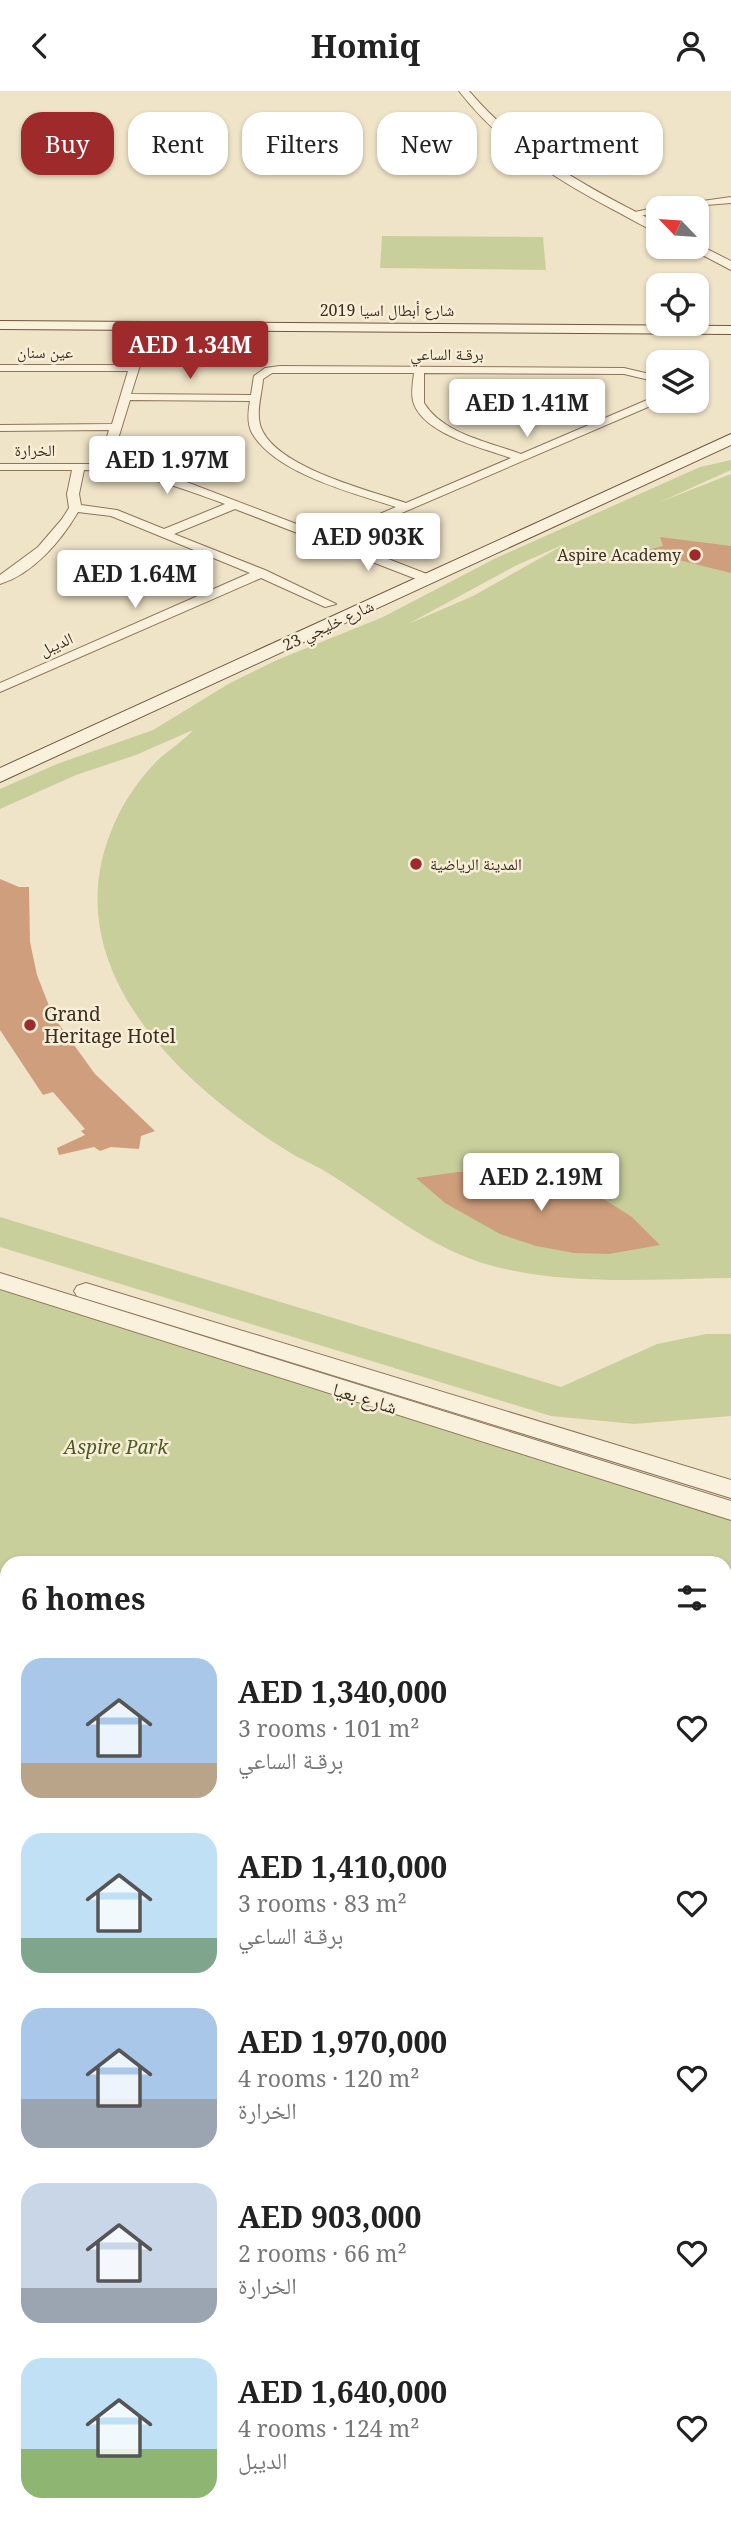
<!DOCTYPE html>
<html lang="en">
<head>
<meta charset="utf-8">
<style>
  :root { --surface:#fff; --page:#f6f6f6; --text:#222; --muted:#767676; --accent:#9e2a2b }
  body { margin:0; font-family:"Noto Serif","Noto Naskh Arabic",serif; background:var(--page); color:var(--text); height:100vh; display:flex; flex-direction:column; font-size:26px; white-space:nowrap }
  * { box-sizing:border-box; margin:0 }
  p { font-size:23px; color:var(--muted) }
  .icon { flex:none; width:38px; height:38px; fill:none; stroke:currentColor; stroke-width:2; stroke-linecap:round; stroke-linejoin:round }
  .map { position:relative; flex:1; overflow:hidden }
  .side { position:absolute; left:0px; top:1465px; width:732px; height:975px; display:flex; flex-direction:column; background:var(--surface); border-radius:21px 21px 0 0; box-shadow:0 2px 5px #0004 }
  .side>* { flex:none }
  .banner { position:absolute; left:21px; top:21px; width:690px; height:63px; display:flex; gap:14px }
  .needle { width:46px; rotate:295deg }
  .buttons { position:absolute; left:646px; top:105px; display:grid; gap:14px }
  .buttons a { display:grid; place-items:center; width:63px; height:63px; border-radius:14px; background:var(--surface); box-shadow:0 2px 5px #0004; font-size:35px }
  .price { position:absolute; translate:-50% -60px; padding:0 16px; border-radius:7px; background:#fff; color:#222; font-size:23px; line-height:46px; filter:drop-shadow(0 2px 4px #0008) }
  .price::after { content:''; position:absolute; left:50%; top:42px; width:21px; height:16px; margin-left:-10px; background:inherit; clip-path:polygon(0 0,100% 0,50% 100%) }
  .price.selected { background:var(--accent); color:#fff }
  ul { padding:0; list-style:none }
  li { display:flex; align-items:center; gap:21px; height:175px; padding:0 21px }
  li span { display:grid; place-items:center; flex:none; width:196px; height:140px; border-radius:21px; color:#555 }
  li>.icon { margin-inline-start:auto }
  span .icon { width:84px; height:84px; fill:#fffc; stroke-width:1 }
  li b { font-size:30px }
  h2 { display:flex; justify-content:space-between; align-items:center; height:84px; padding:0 21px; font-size:30px }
  .tag { padding:0 24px; border-radius:21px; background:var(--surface); box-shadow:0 2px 5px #0004; font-size:24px; line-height:63px }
  .tag.selected { background:var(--accent); color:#fff }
  header { display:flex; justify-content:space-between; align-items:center; height:91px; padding:0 21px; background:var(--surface); font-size:32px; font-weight:700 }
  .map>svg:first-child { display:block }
  .green { fill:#c9cf9b; fill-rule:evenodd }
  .building { fill:#cf9f7d }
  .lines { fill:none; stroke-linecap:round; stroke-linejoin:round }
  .minor-casing { stroke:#8d765c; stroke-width:2 }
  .tertiary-casing { stroke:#8d765c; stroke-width:2 }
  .secondary-casing { stroke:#6f573f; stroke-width:2 }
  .minor { fill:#faf1dc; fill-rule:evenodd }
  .tertiary { fill:#faf1dc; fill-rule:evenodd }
  .secondary { fill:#faf1dc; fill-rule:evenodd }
  .poi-dot { fill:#9e2a2b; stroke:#f7eed8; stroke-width:2.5 }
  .labels { text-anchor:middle; stroke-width:5; stroke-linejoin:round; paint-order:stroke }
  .far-street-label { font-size:16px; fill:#3d2e20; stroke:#f7eed8 }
  .far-poi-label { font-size:16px; fill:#3d2e20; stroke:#f7eed8; text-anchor:end }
  .poi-label { font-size:19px; fill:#3d2e20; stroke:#f7eed8; text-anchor:start }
  .street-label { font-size:19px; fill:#3d2e20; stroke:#f7eed8 }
  .park-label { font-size:19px; font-style:italic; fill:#4d5a26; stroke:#f7eed8 }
</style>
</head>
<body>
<header><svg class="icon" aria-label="back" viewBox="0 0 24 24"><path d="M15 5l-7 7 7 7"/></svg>Homiq<svg class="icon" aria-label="person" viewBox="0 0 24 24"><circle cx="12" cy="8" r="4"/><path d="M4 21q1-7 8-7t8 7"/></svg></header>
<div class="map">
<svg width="731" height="2439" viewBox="0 0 731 2439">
  <rect width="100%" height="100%" fill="#f0e4c8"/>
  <!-- green -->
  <g class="green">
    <path d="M 382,145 L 543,146 L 546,179 L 380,177 Z"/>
    <path d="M 731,369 L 731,379 L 660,411 L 731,383 L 731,1187 C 654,1188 568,1195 493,1175 C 431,1159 381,1115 328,1082 C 314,1073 299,1068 286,1059 C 175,990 51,871 115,731 C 125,708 143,683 161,666 C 172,657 184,649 193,639 L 136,664 L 76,684 L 0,718 L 0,698 L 57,673 L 153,639 L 230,592 L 277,569 L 383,526 L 496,467 L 700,376 ZM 567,452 L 473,505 L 408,533 L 517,474 Z"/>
    <path d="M 0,1126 L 561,1296 L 657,1253 L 706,1243 L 731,1243 L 731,1325 L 634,1333 L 551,1325 L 0,1156 Z"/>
    <path d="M 0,1197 L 731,1425 L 731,2273 L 724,2271 L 724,1472 L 7,1472 L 7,1965 L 0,1962 Z"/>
  </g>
  <!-- building -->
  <g class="building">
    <path d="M 660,446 L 731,455 L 731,482 L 643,460 L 663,455 Z"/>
    <path d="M 0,788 L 19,796 L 29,796 L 30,851 L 37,884 L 53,925 L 95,983 L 155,1040 L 141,1045 L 139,1058 L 111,1056 L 100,1060 L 94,1056 L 59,1064 L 57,1057 L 85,1044 L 81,1040 L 85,1038 L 53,1001 L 43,1004 L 0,939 Z"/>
    <path d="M 457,1081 L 497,1081 L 571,1096 L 605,1109 L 632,1126 L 660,1154 L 609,1163 L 574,1162 L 536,1155 L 500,1143 L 445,1112 L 416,1087 Z"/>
  </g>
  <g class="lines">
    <!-- minor casing -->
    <g class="minor-casing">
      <g id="minor">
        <path d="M 731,106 L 731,112 L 669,117 L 674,114 Z"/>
        <path d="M 658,116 L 661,117 L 658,117 L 658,122 L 631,126 L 626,123 Z"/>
        <path d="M 120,239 L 144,246 L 168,239 L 173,242 L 147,252 L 131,303 L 251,304 L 254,285 L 265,277 L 280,275 L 624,277 L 658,285 L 658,291 L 624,283 L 424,282 L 424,312 C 443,343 489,351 521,363 L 654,306 L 658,305 L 658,310 L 662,310 L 339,449 L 432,485 L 432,491 L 424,491 L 235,418 L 174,443 L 265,479 L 336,513 L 325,516 L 261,487 L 0,601 L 0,592 L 250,482 L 111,425 L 78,421 C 61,450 33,483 0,493 L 0,484 L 38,456 L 62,428 L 69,417 L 67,403 L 72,379 L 0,379 L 0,373 L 99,373 L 109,339 L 0,340 L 0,334 L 112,333 L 128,280 L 0,280 L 0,274 L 130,274 L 137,251 L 116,244 L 115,242 ZM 272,282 L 414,282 C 413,291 411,301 413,310 C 422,343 483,357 511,367 L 406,412 C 368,399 283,378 263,341 C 254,325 262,304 263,288 ZM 130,309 L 250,310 C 248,321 247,333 252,342 C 276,383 354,402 396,416 L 328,445 L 176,387 L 110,374 ZM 84,379 C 133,379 179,396 225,413 L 164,438 L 117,419 L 81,414 L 79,403 Z"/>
        <path d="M 0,1979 L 7,1982 L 7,2006 L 0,2003 Z"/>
        <path d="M 724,2292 L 731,2295 L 731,2323 L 724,2321 Z"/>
        <path d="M 7,2335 L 7,2374 L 0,2377 L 0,2338 Z"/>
      </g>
    </g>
    <!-- tertiary casing -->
    <g class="tertiary-casing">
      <g id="tertiary">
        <path d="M 459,0 L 469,0 C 521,61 588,97 658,132 L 658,141 C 643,136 628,126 614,119 C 555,88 500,53 459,0 Z"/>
        <path d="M 697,153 L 731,170 L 731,179 L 687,156 Z"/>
        <path d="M 0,1182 L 731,1410 L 731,1429 L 0,1198 Z"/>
        <path d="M 86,1192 L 731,1389 L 731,1407 L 77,1205 L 74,1200 L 77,1195 Z"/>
      </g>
    </g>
    <!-- secondary casing -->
    <g class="secondary-casing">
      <g id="secondary">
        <path d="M 0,230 L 731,235 L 731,243 L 0,238 Z"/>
        <path d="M 731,343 L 731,354 L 0,691 L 0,677 Z"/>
      </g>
    </g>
    <!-- minor -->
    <use href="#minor" class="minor"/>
    <!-- tertiary -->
    <use href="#tertiary" class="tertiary"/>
    <!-- secondary -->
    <use href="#secondary" class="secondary"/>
  </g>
  <!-- markers -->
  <g class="poi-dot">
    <circle cx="695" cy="464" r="7"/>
    <circle cx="416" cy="773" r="7"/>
    <circle cx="30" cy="934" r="7"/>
  </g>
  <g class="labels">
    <!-- far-street labels -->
    <g class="far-street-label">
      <text x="387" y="225">شارع أبطال اسيا 2019</text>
      <text x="45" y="267">عين سنان</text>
      <text x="447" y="269">برقـة الساعي</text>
      <text x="35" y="365">الخرارة</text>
      <text transform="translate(328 534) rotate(-25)" y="6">شارع خليجي 23</text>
      <text transform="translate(56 553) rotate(-24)" y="6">الديبل</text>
    </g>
    <!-- far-poi labels -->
    <g class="far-poi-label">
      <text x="681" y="470">Aspire Academy</text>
      <text x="430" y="779" text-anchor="start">المدينة الرياضية</text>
    </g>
    <!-- poi labels -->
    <g class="poi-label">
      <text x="44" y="930">Grand<tspan x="44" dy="22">Heritage Hotel</tspan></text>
    </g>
    <!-- street labels -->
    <g class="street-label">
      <text transform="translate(365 1307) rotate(17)" y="7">شارع بعيا</text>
    </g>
    <!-- park labels -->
    <g class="park-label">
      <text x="116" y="1363">Aspire Park</text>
    </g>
  </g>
</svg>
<div class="buttons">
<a><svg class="needle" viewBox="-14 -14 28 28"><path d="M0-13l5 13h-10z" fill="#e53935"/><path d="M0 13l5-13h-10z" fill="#767676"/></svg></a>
<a><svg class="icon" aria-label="locate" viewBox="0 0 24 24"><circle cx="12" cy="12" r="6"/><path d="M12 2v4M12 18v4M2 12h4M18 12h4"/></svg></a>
<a><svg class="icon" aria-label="layers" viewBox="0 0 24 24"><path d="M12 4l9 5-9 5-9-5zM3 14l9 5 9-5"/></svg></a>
</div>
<b class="price selected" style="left:190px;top:290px">AED 1.34M</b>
<b class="price" style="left:527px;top:348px">AED 1.41M</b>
<b class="price" style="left:167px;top:405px">AED 1.97M</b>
<b class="price" style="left:368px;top:482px">AED 903K</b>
<b class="price" style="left:135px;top:519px">AED 1.64M</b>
<b class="price" style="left:541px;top:1122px">AED 2.19M</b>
<div class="banner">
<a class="tag selected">Buy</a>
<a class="tag">Rent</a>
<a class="tag">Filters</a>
<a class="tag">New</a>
<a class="tag">Apartment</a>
</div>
<section class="side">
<h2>6 homes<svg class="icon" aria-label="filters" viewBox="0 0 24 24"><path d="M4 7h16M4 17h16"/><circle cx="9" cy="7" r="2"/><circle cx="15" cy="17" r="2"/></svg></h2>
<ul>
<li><span style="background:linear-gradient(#a9c7e8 75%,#b9a48a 0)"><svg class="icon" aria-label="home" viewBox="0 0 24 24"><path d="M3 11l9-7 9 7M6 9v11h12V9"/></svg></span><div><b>AED 1,340,000</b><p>3 rooms · 101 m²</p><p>برقـة الساعي</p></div><svg class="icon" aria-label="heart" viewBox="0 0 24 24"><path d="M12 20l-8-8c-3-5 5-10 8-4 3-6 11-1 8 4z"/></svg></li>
<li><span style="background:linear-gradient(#bfe0f5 75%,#7fa58c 0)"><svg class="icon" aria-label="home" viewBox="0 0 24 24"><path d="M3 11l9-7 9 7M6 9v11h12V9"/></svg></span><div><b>AED 1,410,000</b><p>3 rooms · 83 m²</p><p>برقـة الساعي</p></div><svg class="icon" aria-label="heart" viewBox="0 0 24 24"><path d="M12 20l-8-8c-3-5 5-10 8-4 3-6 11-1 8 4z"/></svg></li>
<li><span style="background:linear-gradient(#a9c7e8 65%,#9aa5b1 0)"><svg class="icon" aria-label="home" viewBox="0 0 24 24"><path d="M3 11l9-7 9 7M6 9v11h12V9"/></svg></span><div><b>AED 1,970,000</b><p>4 rooms · 120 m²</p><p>الخرارة</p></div><svg class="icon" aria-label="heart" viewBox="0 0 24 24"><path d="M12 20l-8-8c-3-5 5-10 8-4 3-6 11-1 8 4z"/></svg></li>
<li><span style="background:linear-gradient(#c9d6e8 75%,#9aa5b1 0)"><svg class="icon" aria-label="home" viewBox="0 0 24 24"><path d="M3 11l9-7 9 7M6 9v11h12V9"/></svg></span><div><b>AED 903,000</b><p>2 rooms · 66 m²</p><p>الخرارة</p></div><svg class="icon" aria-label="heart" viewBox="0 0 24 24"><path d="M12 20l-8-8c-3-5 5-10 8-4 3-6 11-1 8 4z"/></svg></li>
<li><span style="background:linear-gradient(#bfe0f5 65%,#8fb573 0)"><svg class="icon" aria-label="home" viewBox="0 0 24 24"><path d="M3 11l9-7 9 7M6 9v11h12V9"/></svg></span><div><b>AED 1,640,000</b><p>4 rooms · 124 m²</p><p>الديبل</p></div><svg class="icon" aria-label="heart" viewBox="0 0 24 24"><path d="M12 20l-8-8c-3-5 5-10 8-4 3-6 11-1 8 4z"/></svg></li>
</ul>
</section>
</div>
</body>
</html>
